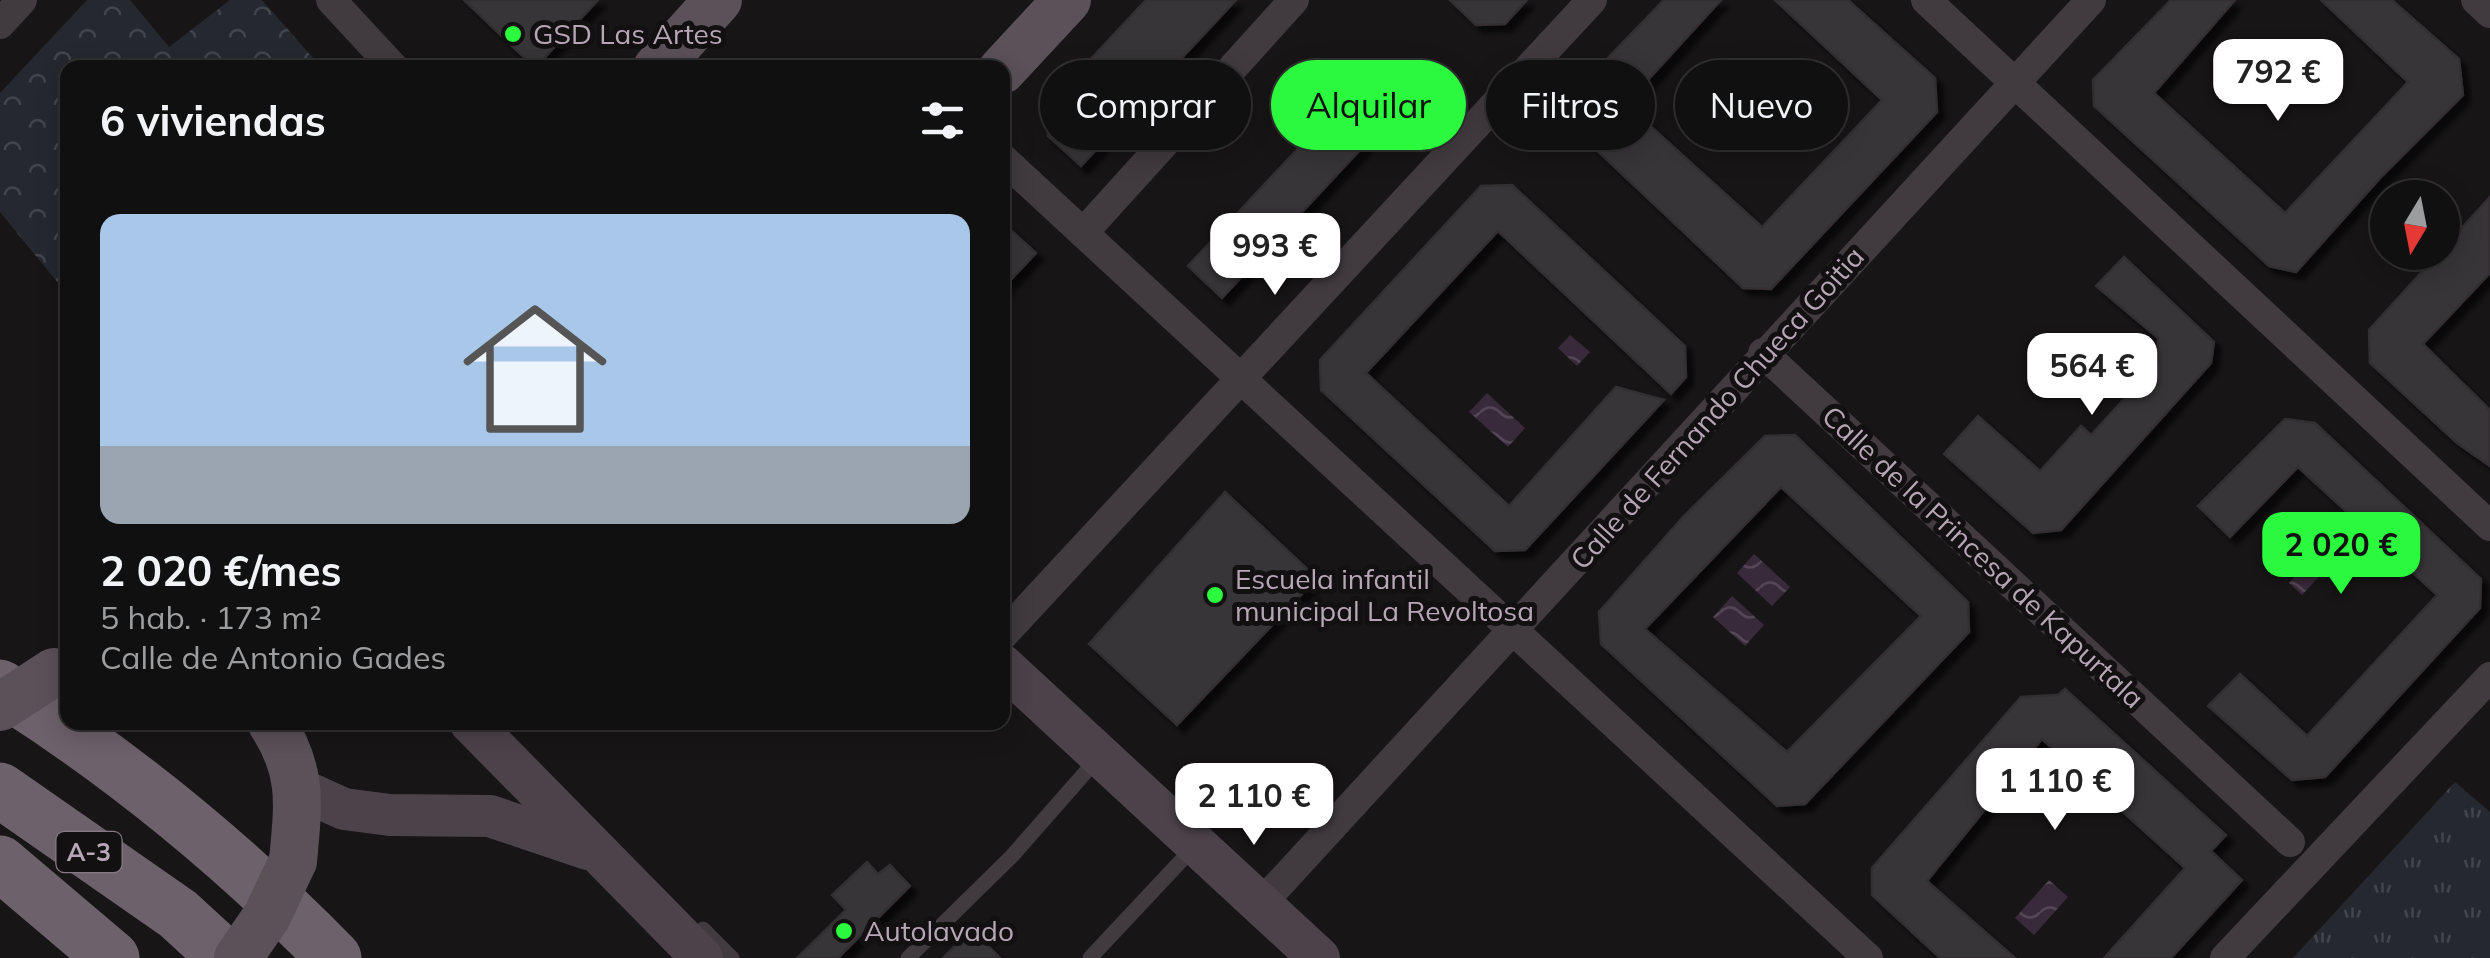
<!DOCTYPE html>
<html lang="es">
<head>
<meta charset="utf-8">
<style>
  :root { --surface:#111010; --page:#1a1919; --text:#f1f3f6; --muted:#9c9d9f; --line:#303030; --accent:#2af93d }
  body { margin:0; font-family:Mulish,sans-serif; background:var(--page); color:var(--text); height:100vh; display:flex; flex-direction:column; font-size:38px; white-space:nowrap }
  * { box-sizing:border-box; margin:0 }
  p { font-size:32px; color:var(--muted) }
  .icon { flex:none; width:55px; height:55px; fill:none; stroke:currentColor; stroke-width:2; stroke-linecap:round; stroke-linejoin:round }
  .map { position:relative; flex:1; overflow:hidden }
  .side { position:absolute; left:60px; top:60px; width:950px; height:670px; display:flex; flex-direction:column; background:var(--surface); border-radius:20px; box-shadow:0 5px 25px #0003,0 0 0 2px var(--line) }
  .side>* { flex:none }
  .hud { position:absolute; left:1040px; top:60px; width:950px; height:90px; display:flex; gap:20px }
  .needle { width:65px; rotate:190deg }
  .controls { position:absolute; left:2370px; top:180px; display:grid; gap:20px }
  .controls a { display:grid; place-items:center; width:90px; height:90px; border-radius:50%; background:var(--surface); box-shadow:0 5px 25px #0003,0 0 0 2px var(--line); font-size:50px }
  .price { position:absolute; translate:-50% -85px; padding:0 22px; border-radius:20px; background:#fff; color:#222; font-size:32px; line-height:65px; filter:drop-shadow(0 2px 5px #0008) }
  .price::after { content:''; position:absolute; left:50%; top:60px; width:30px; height:22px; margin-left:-15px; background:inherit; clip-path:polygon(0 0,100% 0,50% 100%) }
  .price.selected { background:var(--accent); color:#111 }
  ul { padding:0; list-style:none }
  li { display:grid; align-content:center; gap:20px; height:530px; padding:0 40px }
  li span { display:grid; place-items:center; height:310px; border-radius:20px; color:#555 }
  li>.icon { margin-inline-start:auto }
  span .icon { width:180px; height:180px; fill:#fffc; stroke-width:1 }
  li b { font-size:42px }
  h2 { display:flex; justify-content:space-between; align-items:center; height:120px; padding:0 40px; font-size:42px }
  .tag { padding:0 35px; border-radius:45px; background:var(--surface); box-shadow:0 5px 25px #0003,0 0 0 2px var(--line); font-size:35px; line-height:90px }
  .tag.selected { background:var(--accent); color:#111 }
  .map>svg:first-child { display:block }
  .forest { fill:url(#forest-crowns) }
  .park { fill:url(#park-tufts) }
  .water { fill:url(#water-waves) }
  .building { fill:#393537; stroke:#332f31; stroke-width:2.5; fill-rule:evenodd; filter:url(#shadow) }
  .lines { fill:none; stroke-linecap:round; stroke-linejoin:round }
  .lane { stroke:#413a3f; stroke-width:15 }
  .street { stroke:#413a3f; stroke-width:30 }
  .secondary { stroke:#4c434a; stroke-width:42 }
  .primary { stroke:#5b5159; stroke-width:48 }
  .highway { stroke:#6d616b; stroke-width:55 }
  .primary-bridge { stroke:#5b5159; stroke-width:48 }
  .poi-dot { fill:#2af93d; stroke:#121011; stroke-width:4 }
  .labels { text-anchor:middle; stroke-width:10; stroke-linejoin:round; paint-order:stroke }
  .shield { fill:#121011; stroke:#867984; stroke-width:2.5 }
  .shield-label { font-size:25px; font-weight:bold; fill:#b7a6b5 }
  .poi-label { font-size:28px; fill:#b7a6b5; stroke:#121011; text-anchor:start }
  .street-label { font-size:28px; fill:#b7a6b5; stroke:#121011 }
</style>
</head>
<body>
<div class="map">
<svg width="2490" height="958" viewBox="0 0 2490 958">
  <defs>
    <pattern id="forest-crowns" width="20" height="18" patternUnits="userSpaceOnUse" patternTransform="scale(2.5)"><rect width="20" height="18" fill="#25292f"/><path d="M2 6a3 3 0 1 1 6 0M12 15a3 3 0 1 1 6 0" fill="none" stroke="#42454b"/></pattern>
    <pattern id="park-tufts" width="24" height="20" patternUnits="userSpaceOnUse" patternTransform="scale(2.5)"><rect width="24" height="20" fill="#25292f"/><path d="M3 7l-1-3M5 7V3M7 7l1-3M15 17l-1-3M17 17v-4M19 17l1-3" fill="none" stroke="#42454b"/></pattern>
    <pattern id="water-waves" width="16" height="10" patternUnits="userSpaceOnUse" patternTransform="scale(2.5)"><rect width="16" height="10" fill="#392a3b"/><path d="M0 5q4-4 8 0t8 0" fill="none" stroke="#534655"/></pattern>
    <filter id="shadow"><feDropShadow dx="7" dy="7" stdDeviation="2.5" flood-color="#0009"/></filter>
  </defs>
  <rect width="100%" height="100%" fill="#171516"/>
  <!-- forest -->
  <path class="forest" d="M 87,0 L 130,0 L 169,47 L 230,0 L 262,0 L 321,67 L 68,68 L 67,294 L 0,212 L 0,93 Z"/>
  <!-- park -->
  <path class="park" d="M 2455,782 L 2490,812 L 2490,958 L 2293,958 Z"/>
  <!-- water -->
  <g class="water">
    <path d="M 2318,50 L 2337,67 L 2312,94 L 2293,77 Z"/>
    <path d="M 2261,73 L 2289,97 L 2277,112 L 2250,90 Z"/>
    <path d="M 1734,89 L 1747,101 L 1730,120 L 1716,108 Z"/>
    <path d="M 1570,335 L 1590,352 L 1577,366 L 1558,348 Z"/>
    <path d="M 1487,393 L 1525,428 L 1508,447 L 1469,412 Z"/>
    <path d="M 1754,554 L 1790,587 L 1772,606 L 1737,573 Z"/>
    <path d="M 2313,557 L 2326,569 L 2302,595 L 2289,583 Z"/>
    <path d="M 1732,596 L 1764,625 L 1745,646 L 1713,617 Z"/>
    <path d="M 2049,880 L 2068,897 L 2034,935 L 2015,918 Z"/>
  </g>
  <!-- building -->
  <g class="building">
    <path d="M 464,0 L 598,0 L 535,68 Z"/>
    <path d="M 1146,0 L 1236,0 L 1081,166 L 1048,136 L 1047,106 Z"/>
    <path d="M 1450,0 L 1527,0 L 1505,24 L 1476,25 Z"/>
    <path d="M 1664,0 L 1721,0 L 1626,104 L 1762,227 L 1882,100 L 1775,0 L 1848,0 L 1935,78 L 1937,112 L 1771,289 L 1743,288 L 1571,126 L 1571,96 Z"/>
    <path d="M 2171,0 L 2235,0 L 2154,93 L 2285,213 L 2408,82 L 2321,0 L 2392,0 L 2459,59 L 2463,95 L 2382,176 L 2296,272 L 2269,266 L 2094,106 L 2093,80 Z"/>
    <path d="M 1379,62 L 1413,93 L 1222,298 L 1188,266 Z"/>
    <path d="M 1512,185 L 1685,346 L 1686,377 L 1671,394 L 1498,231 L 1366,373 L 1509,506 L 1616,387 L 1664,400 L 1525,550 L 1495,551 L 1321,390 L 1320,360 L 1481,186 Z"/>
    <path d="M 2490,197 L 2490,273 L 2423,344 L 2490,410 L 2490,466 L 2457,443 L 2370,363 L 2369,330 Z"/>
    <path d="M 1002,222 L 1036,253 L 1002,289 Z"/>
    <path d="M 2124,257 L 2214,342 L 2211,363 L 2061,530 L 2033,533 L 1944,454 L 1978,416 L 2040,471 L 2081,426 L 2091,435 L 2157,363 L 2158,338 L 2096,286 Z"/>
    <path d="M 2285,419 L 2315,423 L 2481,579 L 2480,608 L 2325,777 L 2292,780 L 2208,706 L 2240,674 L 2307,736 L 2437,595 L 2298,467 L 2230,537 L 2198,506 Z"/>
    <path d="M 1795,435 L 1968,602 L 1969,632 L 1805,804 L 1777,806 L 1601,644 L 1599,612 L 1683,517 L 1765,436 ZM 1781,487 L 1921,616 L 1787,752 L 1645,629 Z"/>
    <path d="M 1225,492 L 1317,578 L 1177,725 L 1089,644 Z"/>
    <path d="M 2065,689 L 2226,835 L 2211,851 L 2242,880 L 2171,958 L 2104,958 L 2185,868 L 2042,739 L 1927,881 L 2015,958 L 1940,958 L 1872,895 L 1872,868 L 2021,697 L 2058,695 Z"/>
    <path d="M 867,862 L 878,874 L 890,865 L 910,886 L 838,958 L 797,958 L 846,910 L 832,895 Z"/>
    <path d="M 972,929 L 1000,958 L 943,958 Z"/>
  </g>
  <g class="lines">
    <!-- lane -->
    <g class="lane">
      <path d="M 703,929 L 732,958"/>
      <path d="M 908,958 L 1012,856 L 1098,758"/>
      <path d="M 1090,958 L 1194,847"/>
    </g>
    <!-- street -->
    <g class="street">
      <path d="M 331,0 L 394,68"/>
      <path d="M 1926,0 L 2490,526"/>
      <path d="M 2476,0 L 2490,13"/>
      <path d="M 0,24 L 22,0"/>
      <path d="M 1002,158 L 1868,958"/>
      <path d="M 1083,233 L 1294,0"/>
      <path d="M 1763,353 L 2290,842"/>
      <path d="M 1002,636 L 1592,0"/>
      <path d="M 1261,904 L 2091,0"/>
      <path d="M 2225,958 L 2490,677"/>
    </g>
    <!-- secondary -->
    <g class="secondary">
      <path d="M 1002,665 L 1319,958"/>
      <path d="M 470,722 L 702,958"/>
      <path d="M 300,789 L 344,809 L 390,815 L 490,816 L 588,849"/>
    </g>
    <!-- primary -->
    <g class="primary">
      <path d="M 657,68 L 718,0"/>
      <path d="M 1002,70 L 1067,0"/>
      <path d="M 271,722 C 304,772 298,805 293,861"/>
    </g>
    <!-- highway -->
    <g class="highway">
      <path d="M 0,687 C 121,763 234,856 334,958"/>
      <path d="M 0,790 L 178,914 L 226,958"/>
      <path d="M 0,863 L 112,958"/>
    </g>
    <!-- primary-bridge -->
    <g class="primary-bridge">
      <path d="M 0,707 L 54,672"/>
      <path d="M 238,958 L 267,916 L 293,861"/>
    </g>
  </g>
  <!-- markers -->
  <g class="poi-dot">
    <circle cx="513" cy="34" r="10"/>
    <circle cx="1215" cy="595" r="10"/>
    <circle cx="844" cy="931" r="10"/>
  </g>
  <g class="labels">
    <!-- shield labels -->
    <rect class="shield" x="56.5" y="832" width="65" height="40" rx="8"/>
    <g class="shield-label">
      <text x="89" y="861">A-3</text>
    </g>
    <!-- poi labels -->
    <g class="poi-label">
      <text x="533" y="44">GSD Las Artes</text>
      <text x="1235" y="589">Escuela infantil<tspan x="1235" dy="32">municipal La Revoltosa</tspan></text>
      <text x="864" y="941">Autolavado</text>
    </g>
    <!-- street labels -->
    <g class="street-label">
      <text transform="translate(1717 408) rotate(-48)" y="10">Calle de Fernando Chueca Goitia</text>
      <text transform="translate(1983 557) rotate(43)" y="10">Calle de la Princesa de Kapurtala</text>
    </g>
  </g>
</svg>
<div class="controls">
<a><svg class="needle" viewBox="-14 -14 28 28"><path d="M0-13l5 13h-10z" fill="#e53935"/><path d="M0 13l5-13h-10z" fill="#9c9d9f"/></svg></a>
</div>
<b class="price" style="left:2278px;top:124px">792 €</b>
<b class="price" style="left:1275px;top:298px">993 €</b>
<b class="price" style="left:2092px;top:418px">564 €</b>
<b class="price selected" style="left:2341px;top:597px">2 020 €</b>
<b class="price" style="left:2055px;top:833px">1 110 €</b>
<b class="price" style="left:1254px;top:848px">2 110 €</b>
<div class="hud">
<a class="tag">Comprar</a>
<a class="tag selected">Alquilar</a>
<a class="tag">Filtros</a>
<a class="tag">Nuevo</a>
</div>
<section class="side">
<h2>6 viviendas<svg class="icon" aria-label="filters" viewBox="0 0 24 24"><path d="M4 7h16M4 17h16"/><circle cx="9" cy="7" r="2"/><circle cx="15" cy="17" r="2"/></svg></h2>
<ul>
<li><span style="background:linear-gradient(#a9c7e8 75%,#9aa5b1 0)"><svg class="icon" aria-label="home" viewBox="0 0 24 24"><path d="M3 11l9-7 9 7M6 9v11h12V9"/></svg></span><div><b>2 020 €/mes</b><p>5 hab. · 173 m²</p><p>Calle de Antonio Gades</p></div></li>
</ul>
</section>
</div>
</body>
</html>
